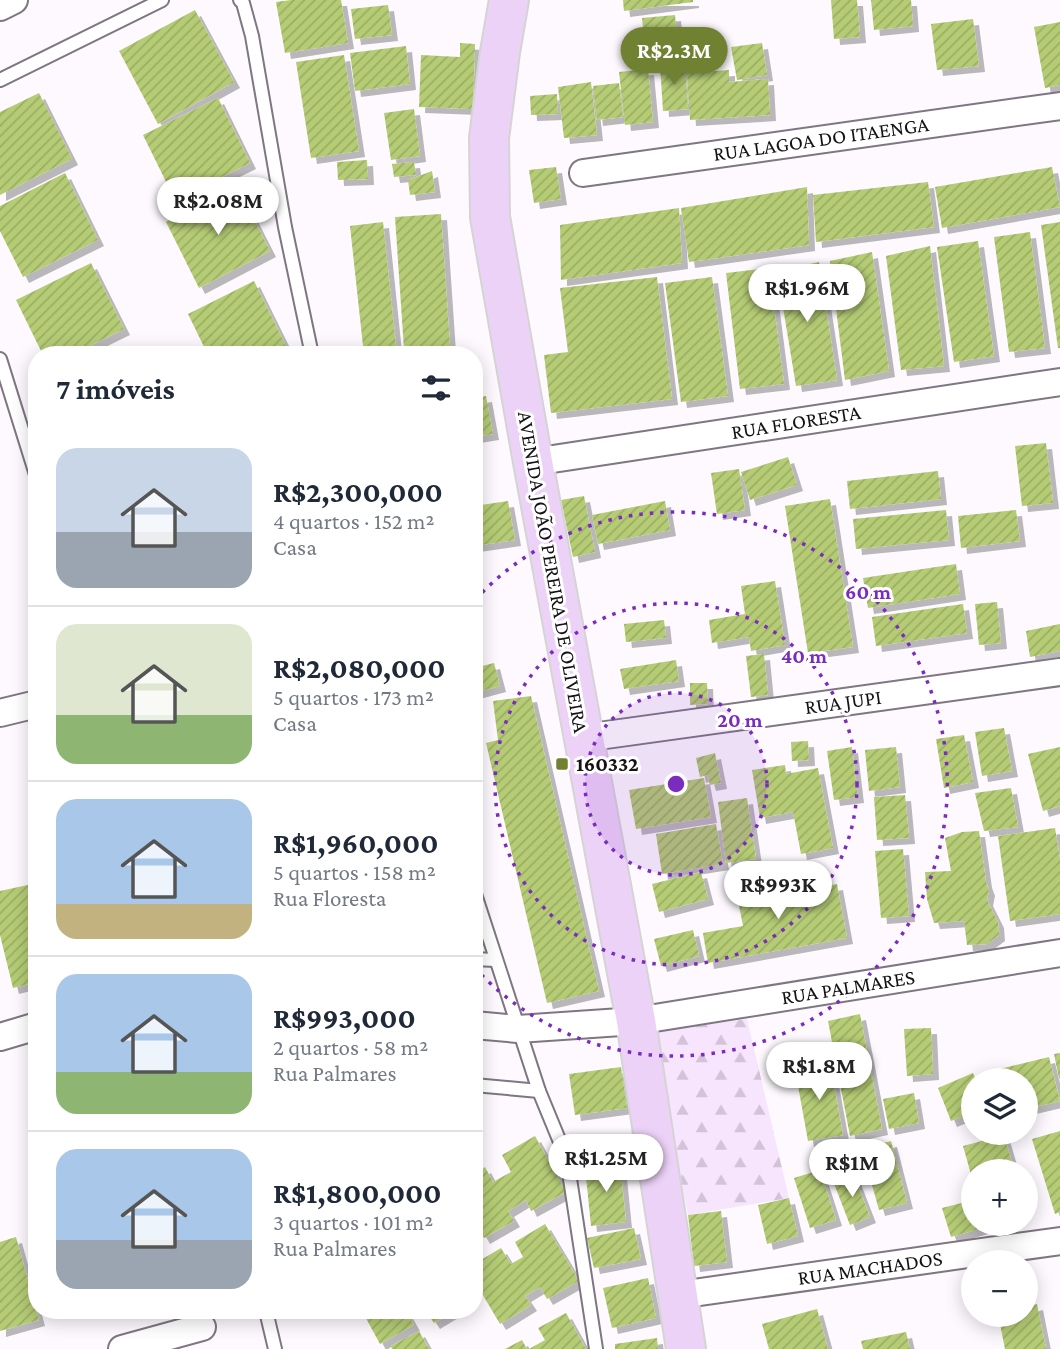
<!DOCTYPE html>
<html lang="pt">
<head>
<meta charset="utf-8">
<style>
  :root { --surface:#fff; --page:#f6f6f7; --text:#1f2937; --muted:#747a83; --line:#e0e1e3; --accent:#708232 }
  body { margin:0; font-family:"Crimson Pro",serif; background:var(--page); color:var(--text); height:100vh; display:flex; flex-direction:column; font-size:26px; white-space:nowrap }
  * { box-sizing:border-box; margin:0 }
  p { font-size:23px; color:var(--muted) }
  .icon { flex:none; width:38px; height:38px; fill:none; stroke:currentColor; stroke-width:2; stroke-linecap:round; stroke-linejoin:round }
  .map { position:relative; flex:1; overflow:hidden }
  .drawer { position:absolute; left:28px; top:346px; width:455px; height:973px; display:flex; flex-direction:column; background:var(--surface); border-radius:28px; box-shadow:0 4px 18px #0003 }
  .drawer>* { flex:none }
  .buttons { position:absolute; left:961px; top:1068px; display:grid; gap:14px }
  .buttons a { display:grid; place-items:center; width:77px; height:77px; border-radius:50%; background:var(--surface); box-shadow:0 4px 18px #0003; font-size:35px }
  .price { position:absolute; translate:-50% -60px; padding:0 16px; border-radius:24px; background:#fff; color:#222; font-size:23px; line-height:46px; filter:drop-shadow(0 2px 4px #0008) }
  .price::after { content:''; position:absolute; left:50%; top:42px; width:21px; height:16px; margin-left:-10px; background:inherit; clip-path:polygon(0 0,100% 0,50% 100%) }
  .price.selected { background:var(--accent); color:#fff }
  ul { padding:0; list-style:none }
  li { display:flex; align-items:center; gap:21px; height:175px; padding:0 28px }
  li+li { border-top:2px solid var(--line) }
  li span { display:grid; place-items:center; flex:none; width:196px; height:140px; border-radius:21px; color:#555 }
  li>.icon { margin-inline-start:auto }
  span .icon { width:84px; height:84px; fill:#fffc; stroke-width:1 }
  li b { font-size:30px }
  h2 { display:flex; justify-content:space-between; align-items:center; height:84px; padding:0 28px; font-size:30px }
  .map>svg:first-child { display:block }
  .forest { fill:url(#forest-firs) }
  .building { fill:url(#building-hatch); filter:url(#shadow) }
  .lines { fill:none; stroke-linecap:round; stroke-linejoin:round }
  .service-casing { stroke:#7e7681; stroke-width:16 }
  .minor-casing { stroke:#7e7681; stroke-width:30 }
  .primary-casing { stroke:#d5d4d5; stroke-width:42 }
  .service { stroke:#fff; stroke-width:12 }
  .minor { stroke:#fff; stroke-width:26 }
  .primary { stroke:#edd2f7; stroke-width:38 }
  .ring { fill:none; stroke:#7b2cbf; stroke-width:3.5; stroke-dasharray:3.5 7 }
  .poi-dot { fill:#708232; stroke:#fff; stroke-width:2.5 }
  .labels { text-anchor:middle; stroke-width:6; stroke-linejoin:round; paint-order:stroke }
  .street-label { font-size:21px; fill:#151216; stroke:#fff }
  .poi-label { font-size:21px; font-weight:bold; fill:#151216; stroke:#fff; text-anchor:start }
  .centre { fill:#7b2cbf; stroke:#fff; stroke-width:3.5 }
  .ring-label { font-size:21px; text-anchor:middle; font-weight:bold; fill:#7b2cbf; stroke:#fff; stroke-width:6; stroke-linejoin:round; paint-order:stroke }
</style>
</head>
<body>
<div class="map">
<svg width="1060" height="1349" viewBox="0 0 1060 1349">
  <defs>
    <pattern id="forest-firs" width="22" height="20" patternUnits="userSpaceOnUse" patternTransform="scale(1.75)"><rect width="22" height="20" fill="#f7e5fe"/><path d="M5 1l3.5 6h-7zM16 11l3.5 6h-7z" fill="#d3c3d9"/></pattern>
    <pattern id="building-hatch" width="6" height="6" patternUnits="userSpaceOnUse" patternTransform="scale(1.75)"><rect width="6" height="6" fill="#b5cc75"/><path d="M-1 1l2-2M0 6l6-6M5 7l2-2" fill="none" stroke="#9bae64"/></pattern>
    <filter id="shadow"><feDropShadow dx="6" dy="6" stdDeviation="0" flood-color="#0004"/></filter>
  </defs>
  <rect width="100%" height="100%" fill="#fdf9fe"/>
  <!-- forest -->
  <path class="forest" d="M 747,1019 L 789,1198 L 688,1215 L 652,1032 Z"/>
  <!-- building -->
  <g class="building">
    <path d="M 291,0 L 341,0 L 348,43 L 285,53 L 276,2 Z"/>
    <path d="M 623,0 L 693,0 L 693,2 L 624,11 Z"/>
    <path d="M 831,0 L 857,0 L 860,37 L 834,39 Z"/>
    <path d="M 871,0 L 911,0 L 913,26 L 874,30 Z"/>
    <path d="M 388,5 L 392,35 L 355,39 L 351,9 Z"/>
    <path d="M 195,10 L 234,82 L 158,124 L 119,51 Z"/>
    <path d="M 675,15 L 678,45 L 645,47 L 642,18 Z"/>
    <path d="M 973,19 L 979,66 L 937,70 L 931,24 Z"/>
    <path d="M 1060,22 L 1060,85 L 1045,88 L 1034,27 Z"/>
    <path d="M 460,43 L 475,44 L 473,109 L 419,107 L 421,55 L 460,57 Z"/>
    <path d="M 762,43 L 767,75 L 737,80 L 731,47 Z"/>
    <path d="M 406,46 L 410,84 L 355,91 L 350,53 Z"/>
    <path d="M 344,55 L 359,151 L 311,158 L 296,62 Z"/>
    <path d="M 685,62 L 688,109 L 663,111 L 660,65 Z"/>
    <path d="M 648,69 L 653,122 L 625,125 L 619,72 Z"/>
    <path d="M 729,70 L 729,82 L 768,79 L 770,115 L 690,120 L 687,73 Z"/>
    <path d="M 591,82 L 597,135 L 564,138 L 558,87 Z"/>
    <path d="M 619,83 L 623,117 L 597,120 L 593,86 Z"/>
    <path d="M 39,93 L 72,159 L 0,195 L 0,112 Z"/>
    <path d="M 557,94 L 558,114 L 531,115 L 530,96 Z"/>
    <path d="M 218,98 L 250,163 L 175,200 L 143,135 Z"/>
    <path d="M 414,109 L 420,156 L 391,160 L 384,113 Z"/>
    <path d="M 367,160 L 368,179 L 338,180 L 337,162 Z"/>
    <path d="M 414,162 L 416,175 L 394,177 L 392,164 Z"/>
    <path d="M 556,167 L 561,199 L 534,203 L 529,170 Z"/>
    <path d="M 1052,167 L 1060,207 L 942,228 L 935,187 Z"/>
    <path d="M 432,171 L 435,192 L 410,195 L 408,180 Z"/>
    <path d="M 65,173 L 98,240 L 23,277 L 0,231 L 0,206 Z"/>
    <path d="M 928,182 L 934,227 L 816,242 L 813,195 Z"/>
    <path d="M 237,186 L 270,251 L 199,288 L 166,222 Z"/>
    <path d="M 807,187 L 809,245 L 689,262 L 681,208 Z"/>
    <path d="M 679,208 L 682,263 L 561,280 L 560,225 Z"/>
    <path d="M 441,214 L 450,346 L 404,349 L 395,217 Z"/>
    <path d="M 383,222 L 397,355 L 364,355 L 350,226 Z"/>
    <path d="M 1060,222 L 1060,348 L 1058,348 L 1041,225 Z"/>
    <path d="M 1030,232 L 1045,348 L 1009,352 L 994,237 Z"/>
    <path d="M 978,241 L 994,356 L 954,362 L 937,247 Z"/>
    <path d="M 930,246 L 944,366 L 901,370 L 886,256 Z"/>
    <path d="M 872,252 L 889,371 L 845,380 L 830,261 Z"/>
    <path d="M 819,262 L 837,380 L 796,386 L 777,271 Z"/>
    <path d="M 91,263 L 124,329 L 71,355 L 43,355 L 16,300 Z"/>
    <path d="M 769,268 L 784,384 L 740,389 L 726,273 Z"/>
    <path d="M 657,277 L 672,399 L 551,413 L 544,355 L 568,352 L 560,288 Z"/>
    <path d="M 712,277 L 728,396 L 681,402 L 665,283 Z"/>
    <path d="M 254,281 L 286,346 L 267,355 L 208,355 L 188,314 Z"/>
    <path d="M 486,396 L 493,434 L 474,437 L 474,398 Z"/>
    <path d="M 1046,443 L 1053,503 L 1022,506 L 1015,446 Z"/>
    <path d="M 788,457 L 797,485 L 750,500 L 741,472 Z"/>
    <path d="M 739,469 L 745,510 L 717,514 L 711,473 Z"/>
    <path d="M 938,471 L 941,499 L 850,509 L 847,481 Z"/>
    <path d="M 584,496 L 595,552 L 573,557 L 561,500 Z"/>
    <path d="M 830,499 L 853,647 L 808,653 L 785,506 Z"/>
    <path d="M 508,501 L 515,540 L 474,546 L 474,506 Z"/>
    <path d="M 665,501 L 670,530 L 598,544 L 592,515 Z"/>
    <path d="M 946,510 L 949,540 L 856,549 L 853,519 Z"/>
    <path d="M 1016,510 L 1020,541 L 961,548 L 958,516 Z"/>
    <path d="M 956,564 L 960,594 L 868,608 L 863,578 Z"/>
    <path d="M 775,581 L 785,645 L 751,651 L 749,637 L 712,643 L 709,620 L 745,614 L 741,586 Z"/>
    <path d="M 997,602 L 1001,643 L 979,645 L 975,604 Z"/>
    <path d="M 963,604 L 967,633 L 876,646 L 872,617 Z"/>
    <path d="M 664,620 L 666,638 L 626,642 L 624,624 Z"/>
    <path d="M 1060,624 L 1060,651 L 1030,657 L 1026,631 Z"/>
    <path d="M 764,654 L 768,695 L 751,697 L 746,656 Z"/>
    <path d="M 676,660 L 679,681 L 624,689 L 620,669 Z"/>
    <path d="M 494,663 L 500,686 L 474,693 L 474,668 Z"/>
    <path d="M 690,683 L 707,683 L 708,704 L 690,705 Z"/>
    <path d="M 531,696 L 599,991 L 547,1003 L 486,743 L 498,740 L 493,701 Z"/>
    <path d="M 1004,728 L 1012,771 L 982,776 L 975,732 Z"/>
    <path d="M 964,735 L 973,782 L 944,788 L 936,739 Z"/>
    <path d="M 808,741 L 809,760 L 792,761 L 791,742 Z"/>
    <path d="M 852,747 L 858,797 L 834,800 L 827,751 Z"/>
    <path d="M 896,747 L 900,787 L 869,791 L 865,750 Z"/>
    <path d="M 1060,747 L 1060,806 L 1043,811 L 1028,754 Z"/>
    <path d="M 715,753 L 721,783 L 710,785 L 707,775 L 700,777 L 696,758 Z"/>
    <path d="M 785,765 L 786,774 L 818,768 L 833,848 L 801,854 L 793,812 L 760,818 L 752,770 Z"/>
    <path d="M 704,778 L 711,817 L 636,829 L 629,790 Z"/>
    <path d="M 1011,788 L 1018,827 L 984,831 L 975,793 Z"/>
    <path d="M 905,795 L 909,838 L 877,840 L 874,797 Z"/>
    <path d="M 747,798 L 756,859 L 726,863 L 718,802 Z"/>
    <path d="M 716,824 L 723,864 L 662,874 L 656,834 Z"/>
    <path d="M 1055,828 L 1060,860 L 1060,914 L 1010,921 L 998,836 Z"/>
    <path d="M 979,831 L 986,882 L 989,890 L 987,900 L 998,922 L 999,935 L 987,944 L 967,945 L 964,921 L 934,923 L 927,899 L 925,872 L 951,871 L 945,838 L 962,832 Z"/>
    <path d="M 903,849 L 909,916 L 881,918 L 875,851 Z"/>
    <path d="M 701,872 L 708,899 L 659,912 L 652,884 Z"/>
    <path d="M 773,878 L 775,895 L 837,884 L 847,938 L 708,963 L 703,933 L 743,926 L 735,885 Z"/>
    <path d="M 37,883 L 37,982 L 13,988 L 0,935 L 0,891 Z"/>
    <path d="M 693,930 L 699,956 L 661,966 L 654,939 Z"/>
    <path d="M 860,1014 L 882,1129 L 850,1136 L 828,1021 Z"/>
    <path d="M 931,1028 L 933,1074 L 907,1076 L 904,1029 Z"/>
    <path d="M 1060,1053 L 1060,1079 L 1059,1079 L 1054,1054 Z"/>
    <path d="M 1049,1057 L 1060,1101 L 1026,1109 L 1026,1080 L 985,1080 L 983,1073 Z"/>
    <path d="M 830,1063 L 843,1135 L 808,1141 L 795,1069 Z"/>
    <path d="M 621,1067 L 627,1108 L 575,1115 L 569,1074 Z"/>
    <path d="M 973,1073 L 976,1080 L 973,1080 L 973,1112 L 951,1121 L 938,1088 Z"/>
    <path d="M 914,1093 L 919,1123 L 889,1129 L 883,1099 Z"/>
    <path d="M 1060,1131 L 1060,1212 L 1055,1214 L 1032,1139 Z"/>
    <path d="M 1004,1135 L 1013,1166 L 994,1171 L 973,1171 L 972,1178 L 963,1146 Z"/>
    <path d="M 535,1136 L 566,1192 L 531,1211 L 526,1200 L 508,1211 L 514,1221 L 484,1238 L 474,1221 L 474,1174 L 485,1167 L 493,1182 L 511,1172 L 502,1155 Z"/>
    <path d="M 891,1141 L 907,1203 L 879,1210 L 862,1149 Z"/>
    <path d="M 620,1163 L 626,1222 L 591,1226 L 585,1167 Z"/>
    <path d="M 820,1170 L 836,1220 L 810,1228 L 794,1178 Z"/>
    <path d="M 853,1173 L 870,1217 L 850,1225 L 833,1181 Z"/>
    <path d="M 789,1198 L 798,1236 L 767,1244 L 758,1205 Z"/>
    <path d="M 973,1200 L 973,1223 L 980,1223 L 982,1228 L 951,1237 L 942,1208 Z"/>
    <path d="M 721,1211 L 727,1262 L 694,1266 L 688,1215 Z"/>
    <path d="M 545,1224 L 579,1281 L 547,1299 L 540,1287 L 525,1296 L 531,1305 L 500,1324 L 474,1280 L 474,1264 L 501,1248 L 511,1264 L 523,1257 L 515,1242 Z"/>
    <path d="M 634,1228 L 641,1259 L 594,1268 L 587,1238 Z"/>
    <path d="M 16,1237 L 39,1320 L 0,1331 L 0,1242 Z"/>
    <path d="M 648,1278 L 656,1318 L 612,1328 L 603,1288 Z"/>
    <path d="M 1037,1304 L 1046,1349 L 1005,1349 L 998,1314 L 1026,1314 L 1026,1307 Z"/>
    <path d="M 817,1309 L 828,1349 L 769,1349 L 762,1324 Z"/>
    <path d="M 362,1311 L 406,1311 L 414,1325 L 380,1344 Z"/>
    <path d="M 426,1311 L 454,1311 L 434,1323 Z"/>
    <path d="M 566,1313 L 586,1349 L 529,1349 L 545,1340 L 538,1328 Z"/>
    <path d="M 419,1331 L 429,1349 L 392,1349 L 391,1346 Z"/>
    <path d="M 906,1332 L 910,1349 L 863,1349 L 861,1341 Z"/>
    <path d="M 657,1338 L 658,1349 L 615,1349 L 615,1344 Z"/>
    <path d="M 522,1340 L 527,1349 L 505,1349 Z"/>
  </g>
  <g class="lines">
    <!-- service casing -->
    <g class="service-casing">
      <g id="service">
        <path d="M 240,0 L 243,3 L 252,36 L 285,227 L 312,355"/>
        <path d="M 0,80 L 162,0"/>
        <path d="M 0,359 L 37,478"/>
        <path d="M 474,891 L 539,1091 L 567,1159 L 596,1349"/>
        <path d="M 474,959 L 495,960"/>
        <path d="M 474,1085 L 539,1091"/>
        <path d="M 266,1311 L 275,1349"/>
      </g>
    </g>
    <!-- minor casing -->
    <g class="minor-casing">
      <g id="minor">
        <path d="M 0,7 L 14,0"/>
        <path d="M 583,173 L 1060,106"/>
        <path d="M 533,462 L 1060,382"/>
        <path d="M 0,713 L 37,704"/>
        <path d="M 584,738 L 1060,672"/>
        <path d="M 474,1025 L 518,1029 L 636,1021 L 1060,953"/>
        <path d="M 0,1037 L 37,1026"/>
        <path d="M 679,1295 L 1060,1241"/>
        <path d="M 122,1349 L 202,1327"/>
      </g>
    </g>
    <!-- primary casing -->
    <g class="primary-casing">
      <path id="primary" d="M 509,0 L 500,52 L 489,138 L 490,217 L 533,462 L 636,1021 L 686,1349"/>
    </g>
    <!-- service -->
    <use href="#service" class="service"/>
    <!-- minor -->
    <use href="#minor" class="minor"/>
    <!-- primary -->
    <use href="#primary" class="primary"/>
  </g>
  <!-- distance rings -->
  <circle cx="676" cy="784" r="91" fill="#7b2cbf" fill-opacity=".12"/>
  <g class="ring">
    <circle cx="676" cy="784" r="91"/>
    <circle cx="676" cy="784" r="181"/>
    <path d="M475 600A272 272 0 1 1 475 968"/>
  </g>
  <!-- markers -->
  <rect class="poi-dot" x="555" y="757" width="14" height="14" rx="3.5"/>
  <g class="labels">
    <!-- street labels -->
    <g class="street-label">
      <text transform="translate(821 139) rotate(-8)" y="7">RUA LAGOA DO ITAENGA</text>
      <text transform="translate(796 422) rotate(-9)" y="7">RUA FLORESTA</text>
      <text transform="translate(553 572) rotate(80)" y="7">AVENIDA JOÃO PEREIRA DE OLIVEIRA</text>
      <text transform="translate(843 702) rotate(-8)" y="7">RUA JUPI</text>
      <text transform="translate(848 987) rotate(-9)" y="7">RUA PALMARES</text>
      <text transform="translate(870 1268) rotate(-8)" y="7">RUA MACHADOS</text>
    </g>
    <!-- poi labels -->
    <g class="poi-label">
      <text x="576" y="771">160332</text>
    </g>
  </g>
  <circle cx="676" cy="784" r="10" class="centre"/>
  <g class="ring-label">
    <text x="868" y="599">60 m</text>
    <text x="804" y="663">40 m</text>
    <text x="740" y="727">20 m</text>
  </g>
</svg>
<div class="buttons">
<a><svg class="icon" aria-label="layers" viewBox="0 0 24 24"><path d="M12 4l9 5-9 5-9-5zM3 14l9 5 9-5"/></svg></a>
<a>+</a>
<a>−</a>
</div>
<b class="price selected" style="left:674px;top:87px">R$2.3M</b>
<b class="price" style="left:218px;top:237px">R$2.08M</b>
<b class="price" style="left:807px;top:324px">R$1.96M</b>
<b class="price" style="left:778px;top:921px">R$993K</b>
<b class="price" style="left:819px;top:1102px">R$1.8M</b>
<b class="price" style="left:606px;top:1194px">R$1.25M</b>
<b class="price" style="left:852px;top:1199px">R$1M</b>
<section class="drawer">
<h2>7 imóveis<svg class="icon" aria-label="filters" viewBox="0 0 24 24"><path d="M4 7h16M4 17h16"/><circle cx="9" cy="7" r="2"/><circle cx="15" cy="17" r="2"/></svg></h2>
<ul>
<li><span style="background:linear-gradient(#c9d6e8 60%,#9aa5b1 0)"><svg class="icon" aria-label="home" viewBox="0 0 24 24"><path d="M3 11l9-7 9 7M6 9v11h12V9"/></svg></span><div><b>R$2,300,000</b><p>4 quartos · 152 m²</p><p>Casa</p></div></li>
<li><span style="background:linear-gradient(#dfe7d0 65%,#8fb573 0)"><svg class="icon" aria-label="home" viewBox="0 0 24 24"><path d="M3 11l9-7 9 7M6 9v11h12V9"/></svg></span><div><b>R$2,080,000</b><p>5 quartos · 173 m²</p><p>Casa</p></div></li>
<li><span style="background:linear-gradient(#a9c7e8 75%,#c2b280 0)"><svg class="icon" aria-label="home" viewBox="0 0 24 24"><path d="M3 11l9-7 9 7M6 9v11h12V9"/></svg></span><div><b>R$1,960,000</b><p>5 quartos · 158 m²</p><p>Rua Floresta</p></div></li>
<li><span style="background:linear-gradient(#a9c7e8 70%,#8fb573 0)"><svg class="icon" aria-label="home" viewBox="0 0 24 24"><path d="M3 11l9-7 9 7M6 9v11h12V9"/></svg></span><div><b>R$993,000</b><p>2 quartos · 58 m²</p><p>Rua Palmares</p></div></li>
<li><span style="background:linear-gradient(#a9c7e8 65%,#9aa5b1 0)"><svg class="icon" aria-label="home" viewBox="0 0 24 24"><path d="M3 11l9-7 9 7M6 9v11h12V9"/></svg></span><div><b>R$1,800,000</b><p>3 quartos · 101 m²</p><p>Rua Palmares</p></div></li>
</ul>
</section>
</div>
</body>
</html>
